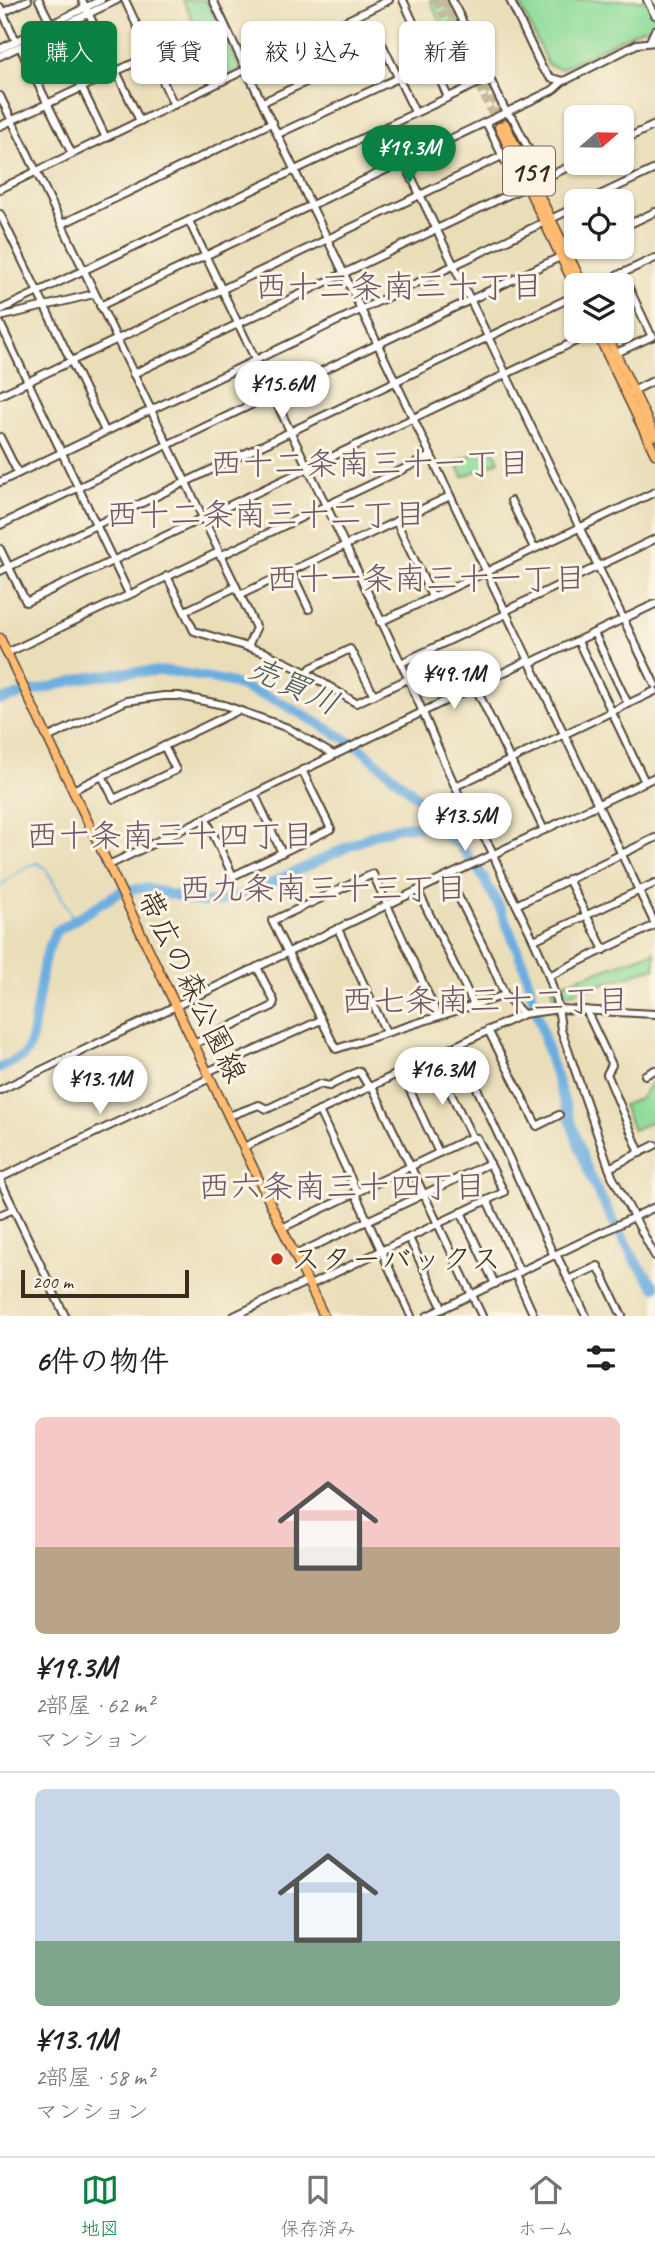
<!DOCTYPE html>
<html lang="ja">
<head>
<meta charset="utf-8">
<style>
  :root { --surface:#fff; --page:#f2f2f2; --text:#202124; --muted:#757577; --line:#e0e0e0; --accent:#0b8043 }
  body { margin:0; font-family:Caveat,"Klee One",sans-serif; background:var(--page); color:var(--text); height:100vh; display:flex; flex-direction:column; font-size:26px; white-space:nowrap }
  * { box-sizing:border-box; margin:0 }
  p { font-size:23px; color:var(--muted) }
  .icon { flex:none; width:38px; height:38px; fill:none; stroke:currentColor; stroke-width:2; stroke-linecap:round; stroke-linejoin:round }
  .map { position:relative; height:1316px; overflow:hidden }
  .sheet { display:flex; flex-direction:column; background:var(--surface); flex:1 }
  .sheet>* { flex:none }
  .top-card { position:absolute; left:21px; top:21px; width:614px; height:63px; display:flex; gap:14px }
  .needle { width:46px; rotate:70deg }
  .fabs { position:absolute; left:564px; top:105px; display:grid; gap:14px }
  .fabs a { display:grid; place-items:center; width:70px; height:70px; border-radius:10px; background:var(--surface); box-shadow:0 2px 5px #0004; font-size:35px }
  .scale { position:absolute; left:21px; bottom:18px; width:168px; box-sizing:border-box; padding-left:7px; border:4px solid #3b2a1e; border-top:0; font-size:19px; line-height:24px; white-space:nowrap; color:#3b2a1e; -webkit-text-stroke:5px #fcf5e5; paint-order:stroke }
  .price { position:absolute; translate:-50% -60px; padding:0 16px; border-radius:24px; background:#fff; color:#222; font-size:23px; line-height:46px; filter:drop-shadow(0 2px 4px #0008) }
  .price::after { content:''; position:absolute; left:50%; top:42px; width:21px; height:16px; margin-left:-10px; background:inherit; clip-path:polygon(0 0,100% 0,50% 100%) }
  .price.on { background:var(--accent); color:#fff }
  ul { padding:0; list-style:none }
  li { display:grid; align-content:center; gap:14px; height:371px; padding:0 35px }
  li+li { border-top:2px solid var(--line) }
  li span { display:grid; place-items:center; height:217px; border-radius:10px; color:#555 }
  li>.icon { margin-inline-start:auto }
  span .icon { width:126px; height:126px; fill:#fffc; stroke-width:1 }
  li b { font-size:30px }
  h2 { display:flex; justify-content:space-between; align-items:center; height:84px; padding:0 35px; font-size:30px }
  .tag { padding:0 24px; border-radius:10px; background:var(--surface); box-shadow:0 2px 5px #0004; font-size:24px; line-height:63px }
  .tag.on { background:var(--accent); color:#fff }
  .dock { display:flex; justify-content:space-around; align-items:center; height:98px; border-top:2px solid var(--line); background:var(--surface); font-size:19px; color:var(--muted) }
  .dock a { display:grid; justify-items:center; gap:4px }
  .dock .on { color:var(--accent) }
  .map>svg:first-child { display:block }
  .green { fill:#8edb99; stroke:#64825c; stroke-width:2 }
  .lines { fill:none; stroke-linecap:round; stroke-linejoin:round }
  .stream { stroke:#6cade0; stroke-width:2 }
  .river { stroke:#6cade0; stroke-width:10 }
  .major-tunnel { stroke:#c7ba9a; stroke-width:8; stroke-dasharray:8 4; stroke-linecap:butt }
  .minor-casing { stroke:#554535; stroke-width:10 }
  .major-casing { stroke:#554535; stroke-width:11 }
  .minor { stroke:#fff; stroke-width:6 }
  .major { stroke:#ffbb71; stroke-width:8 }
  .poi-dot { fill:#c8321e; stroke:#fcf5e5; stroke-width:2.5 }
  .labels { text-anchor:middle; stroke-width:6; stroke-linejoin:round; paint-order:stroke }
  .shield { fill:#fcf5e5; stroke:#75675a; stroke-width:2 }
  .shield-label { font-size:28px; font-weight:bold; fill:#3b2a1e }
  .street-label { font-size:30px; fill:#3b2a1e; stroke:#fcf5e5 }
  .poi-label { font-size:30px; fill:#3b2a1e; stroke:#fcf5e5; text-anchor:start }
  .neighbourhood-label { font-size:32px; fill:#6e5768; stroke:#fcf5e5 }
  .water-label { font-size:32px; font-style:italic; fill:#4c5862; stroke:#fcf5e5 }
</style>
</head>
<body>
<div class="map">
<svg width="655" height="1316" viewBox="0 0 655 1316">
  <rect width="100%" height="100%" fill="#fcf5e5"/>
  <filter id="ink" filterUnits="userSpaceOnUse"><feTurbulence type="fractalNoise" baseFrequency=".0143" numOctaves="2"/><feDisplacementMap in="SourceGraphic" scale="14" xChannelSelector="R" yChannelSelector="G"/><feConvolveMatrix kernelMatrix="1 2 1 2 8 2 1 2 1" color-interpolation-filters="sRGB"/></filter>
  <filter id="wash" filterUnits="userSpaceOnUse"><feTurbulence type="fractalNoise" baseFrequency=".00686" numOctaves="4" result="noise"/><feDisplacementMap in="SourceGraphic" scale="28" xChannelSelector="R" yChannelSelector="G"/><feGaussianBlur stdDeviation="1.57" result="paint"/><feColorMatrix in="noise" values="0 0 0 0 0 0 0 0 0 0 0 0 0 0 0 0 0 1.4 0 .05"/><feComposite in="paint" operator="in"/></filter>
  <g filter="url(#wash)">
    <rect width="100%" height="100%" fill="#eadeb9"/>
    <!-- green -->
    <g class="green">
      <path d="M 183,0 L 206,0 L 241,70 L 222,79 Z"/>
      <path d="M 430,0 L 447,0 L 483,74 L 481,77 L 469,83 Z"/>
      <path d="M 518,0 L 655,0 L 655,27 L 641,29 L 561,69 L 548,65 Z"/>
      <path d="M 492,445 L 499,461 L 463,477 L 456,462 Z"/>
      <path d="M 655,952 L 655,968 L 555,998 L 552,987 Z"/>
      <path d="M 655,1083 L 655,1120 L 633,1130 L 623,1105 L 641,1098 L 650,1084 Z"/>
    </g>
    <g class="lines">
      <!-- stream -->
      <path class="stream" d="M 0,886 L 24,868 L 37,863 L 45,867 L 74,919"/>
      <!-- river -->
      <g class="river">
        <path d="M 0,700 L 84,678 L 127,672 L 169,671 L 226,681 L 278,701 L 330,730 L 360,748 L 434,811 L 480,872 L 500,908 L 524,966 L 550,1059 L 584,1161 L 595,1187 L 634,1259 L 655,1287"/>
        <path d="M 0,1068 L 22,1057 L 27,1051 L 32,1037 L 44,961 L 55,932 L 123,890 L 146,888 L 201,902 L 218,902 L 265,886 L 375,834 L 399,827 L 413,826 L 430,828 L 454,842"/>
      </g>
    </g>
  </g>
  <g filter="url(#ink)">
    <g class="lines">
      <!-- major-tunnel -->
      <g class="major-tunnel">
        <path d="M 436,0 L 499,127"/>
        <path d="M 444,0 L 505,124"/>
      </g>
      <!-- minor casing -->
      <g class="minor-casing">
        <g id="minor">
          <path d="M 39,0 L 51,24"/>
          <path d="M 82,0 L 140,121"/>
          <path d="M 125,0 L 174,105"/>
          <path d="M 213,0 L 655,924"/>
          <path d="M 403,0 L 448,97"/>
          <path d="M 452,0 L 506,112 L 514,120 L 543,179"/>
          <path d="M 510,0 L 542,68 L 551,78 L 563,81 L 566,80 L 637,44 L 655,42"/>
          <path d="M 647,0 L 655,15"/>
          <path d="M 0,7 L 16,41"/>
          <path d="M 2,13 L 28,0"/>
          <path d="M 54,30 L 106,138"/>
          <path d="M 650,41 L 655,30"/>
          <path d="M 20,47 L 72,154"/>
          <path d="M 0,49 L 101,0"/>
          <path d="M 0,56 L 117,0"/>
          <path d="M 0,96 L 256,628 L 248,646"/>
          <path d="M 263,102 L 383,46 L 415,112"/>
          <path d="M 486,122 L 519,190"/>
          <path d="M 0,126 L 151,55"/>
          <path d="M 387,126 L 655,685"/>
          <path d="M 278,134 L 398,78"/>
          <path d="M 621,141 L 655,125"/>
          <path d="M 534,183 L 577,163"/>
          <path d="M 0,189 L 389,0"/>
          <path d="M 587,201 L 655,169"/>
          <path d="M 0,214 L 105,431"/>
          <path d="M 189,221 C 261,373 337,525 408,678 C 428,723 446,769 468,814 C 474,827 488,839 493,854 C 515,911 556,966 561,1030 L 612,1176 L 655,1256"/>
          <path d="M 62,224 L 273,122"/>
          <path d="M 621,228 L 655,212"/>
          <path d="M 568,254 L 582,247"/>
          <path d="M 622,273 L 652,337"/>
          <path d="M 597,285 L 655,258"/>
          <path d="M 100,306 L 553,90 L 563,81"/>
          <path d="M 0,310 L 489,78"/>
          <path d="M 0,317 L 94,294"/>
          <path d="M 0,323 L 129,594"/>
          <path d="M 612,355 L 653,336"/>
          <path d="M 133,374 L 527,186"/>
          <path d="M 631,392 L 655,380"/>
          <path d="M 0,395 L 502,156"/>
          <path d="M 0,437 L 18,473"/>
          <path d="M 0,482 L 576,207"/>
          <path d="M 511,501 L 534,548"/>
          <path d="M 396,521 L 432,597"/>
          <path d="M 0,525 L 560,257"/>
          <path d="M 0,549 L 26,602 L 597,331"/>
          <path d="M 220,556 L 431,456"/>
          <path d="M 0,571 L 576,295"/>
          <path d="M 291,571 L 309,609"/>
          <path d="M 167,576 L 194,631 L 264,652 L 307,673 L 356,703 L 408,679"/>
          <path d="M 240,595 L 450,496"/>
          <path d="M 185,611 L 236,587"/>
          <path d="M 505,611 L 655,539"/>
          <path d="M 380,622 L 655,492"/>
          <path d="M 594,633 L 628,704"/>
          <path d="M 578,641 L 645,782"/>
          <path d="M 7,653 L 219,552"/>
          <path d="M 401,663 L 506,614"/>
          <path d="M 530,663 L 655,604"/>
          <path d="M 307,673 L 311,668 L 350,649 L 374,695"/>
          <path d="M 475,686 L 544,830"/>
          <path d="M 47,738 L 126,701 L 164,696 L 179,696 L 224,705 L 288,728 L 332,754"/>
          <path d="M 102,776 L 114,799 L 176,770 L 164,746"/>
          <path d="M 456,786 L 655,691"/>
          <path d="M 73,790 L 237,711"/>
          <path d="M 255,795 L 282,853"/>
          <path d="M 206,819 L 233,876 L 331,829 L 302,770"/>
          <path d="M 109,865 L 529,660"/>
          <path d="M 448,876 L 489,958 L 505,995"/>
          <path d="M 568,879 L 604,950"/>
          <path d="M 418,891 L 474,1005"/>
          <path d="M 518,904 L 655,838"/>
          <path d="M 338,929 L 386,1032"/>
          <path d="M 534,940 L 655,883"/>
          <path d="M 549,976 L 655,925"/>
          <path d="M 586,1010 L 612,1065 L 607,1074 L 640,1153"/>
          <path d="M 438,1016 L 373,874 L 272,921 L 336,1049 L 505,995 L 523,1014"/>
          <path d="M 488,1030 L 537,1126 L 559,1115"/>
          <path d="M 194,1044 L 273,1006 L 274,1001 L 257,967"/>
          <path d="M 457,1045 L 554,1256"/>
          <path d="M 401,1071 L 439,1153"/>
          <path d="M 207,1072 L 321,1020"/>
          <path d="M 645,1075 L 655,1070"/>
          <path d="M 372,1086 L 482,1316"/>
          <path d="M 0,1090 L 655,777"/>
          <path d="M 319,1111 L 357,1192"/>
          <path d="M 229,1116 L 259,1105 L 267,1109 L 320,1084 L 329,1086 L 359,1071 L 369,1087"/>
          <path d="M 244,1147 L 523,1014 L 559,1009 L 655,1014"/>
          <path d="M 609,1168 L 655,1145"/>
          <path d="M 0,1178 L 210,1078"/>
          <path d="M 0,1180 L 65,1316"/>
          <path d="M 355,1193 L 411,1316"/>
          <path d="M 487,1200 L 520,1272"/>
          <path d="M 461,1212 L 495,1284"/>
          <path d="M 0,1215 L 14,1209"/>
          <path d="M 282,1228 L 472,1137 L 433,1056"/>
          <path d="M 409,1238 L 443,1309"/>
          <path d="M 556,1254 L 586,1316"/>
          <path d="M 295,1255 L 490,1163"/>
          <path d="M 515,1274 L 534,1316"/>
          <path d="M 568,1280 L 598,1266 L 622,1316"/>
          <path d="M 310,1285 L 504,1192 L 477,1138 L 472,1137"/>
          <path d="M 234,1316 L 308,1281"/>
          <path d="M 427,1316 L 655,1207"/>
        </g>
      </g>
      <!-- major casing -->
      <g class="major-casing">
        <g id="major">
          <path d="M 505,124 L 583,285"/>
          <path d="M 499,127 L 576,289"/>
          <path d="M 596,331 L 655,454"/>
          <path d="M 605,331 L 655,436"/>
          <path d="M 0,638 L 324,1316"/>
        </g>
      </g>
      <!-- minor -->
      <use href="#minor" class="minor"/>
      <!-- major -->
      <use href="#major" class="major"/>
    </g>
  </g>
  <!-- markers -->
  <circle class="poi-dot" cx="277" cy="1259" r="7"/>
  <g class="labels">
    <!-- shield labels -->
    <rect class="shield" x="503" y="146.5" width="52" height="49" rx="5"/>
    <g class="shield-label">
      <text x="529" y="181">151</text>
    </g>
    <!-- street labels -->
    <g class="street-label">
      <text transform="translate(192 986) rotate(64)" y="10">帯広の森公園線</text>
    </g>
    <!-- poi labels -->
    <g class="poi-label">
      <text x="291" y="1269">スターバックス</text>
    </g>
    <!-- neighbourhood labels -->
    <g class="neighbourhood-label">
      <text x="399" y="297">西十三条南三十丁目</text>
      <text x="370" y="474">西十二条南三十一丁目</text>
      <text x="266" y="525">西十二条南三十二丁目</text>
      <text x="426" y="589">西十一条南三十一丁目</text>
      <text x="170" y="846">西十条南三十四丁目</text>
      <text x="323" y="899">西九条南三十三丁目</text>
      <text x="485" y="1011">西七条南三十二丁目</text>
      <text x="342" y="1197">西六条南三十四丁目</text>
    </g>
    <!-- water labels -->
    <g class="water-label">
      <text transform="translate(294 685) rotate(25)" y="11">売買川</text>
    </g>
  </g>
</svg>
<div class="fabs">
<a><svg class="needle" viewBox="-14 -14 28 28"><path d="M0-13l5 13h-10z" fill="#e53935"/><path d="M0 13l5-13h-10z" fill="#757577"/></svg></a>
<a><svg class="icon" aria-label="locate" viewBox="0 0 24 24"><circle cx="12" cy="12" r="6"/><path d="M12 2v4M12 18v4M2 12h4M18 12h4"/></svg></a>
<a><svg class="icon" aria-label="layers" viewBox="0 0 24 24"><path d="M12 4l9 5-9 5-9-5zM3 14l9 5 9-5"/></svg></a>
</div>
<div class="scale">200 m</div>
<b class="price on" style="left:409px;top:185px">¥19.3M</b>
<b class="price" style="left:282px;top:421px">¥15.6M</b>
<b class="price" style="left:454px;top:711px">¥49.1M</b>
<b class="price" style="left:465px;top:853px">¥13.5M</b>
<b class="price" style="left:442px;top:1107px">¥16.3M</b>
<b class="price" style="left:100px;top:1116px">¥13.1M</b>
<div class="top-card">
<a class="tag on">購入</a>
<a class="tag">賃貸</a>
<a class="tag">絞り込み</a>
<a class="tag">新着</a>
</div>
</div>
<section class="sheet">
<h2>6件の物件<svg class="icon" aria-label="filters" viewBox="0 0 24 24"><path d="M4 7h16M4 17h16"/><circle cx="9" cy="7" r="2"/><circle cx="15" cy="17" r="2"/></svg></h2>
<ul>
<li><span style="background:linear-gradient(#f6c9c9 60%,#b9a48a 0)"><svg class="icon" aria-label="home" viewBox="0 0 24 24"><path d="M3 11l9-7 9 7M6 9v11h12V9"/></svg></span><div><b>¥19.3M</b><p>2部屋 · 62 m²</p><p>マンション</p></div></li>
<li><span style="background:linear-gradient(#c9d6e8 70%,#7fa58c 0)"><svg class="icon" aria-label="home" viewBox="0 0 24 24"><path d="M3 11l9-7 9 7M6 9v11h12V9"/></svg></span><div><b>¥13.1M</b><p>2部屋 · 58 m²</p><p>マンション</p></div></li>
</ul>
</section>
<nav class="dock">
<a class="on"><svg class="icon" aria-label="map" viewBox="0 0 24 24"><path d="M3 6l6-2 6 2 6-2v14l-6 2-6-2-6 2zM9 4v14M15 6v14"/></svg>地図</a>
<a><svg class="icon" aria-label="saved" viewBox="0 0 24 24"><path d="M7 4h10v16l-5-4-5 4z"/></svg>保存済み</a>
<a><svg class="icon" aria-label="home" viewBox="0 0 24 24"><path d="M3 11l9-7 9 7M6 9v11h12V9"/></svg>ホーム</a>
</nav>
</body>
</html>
